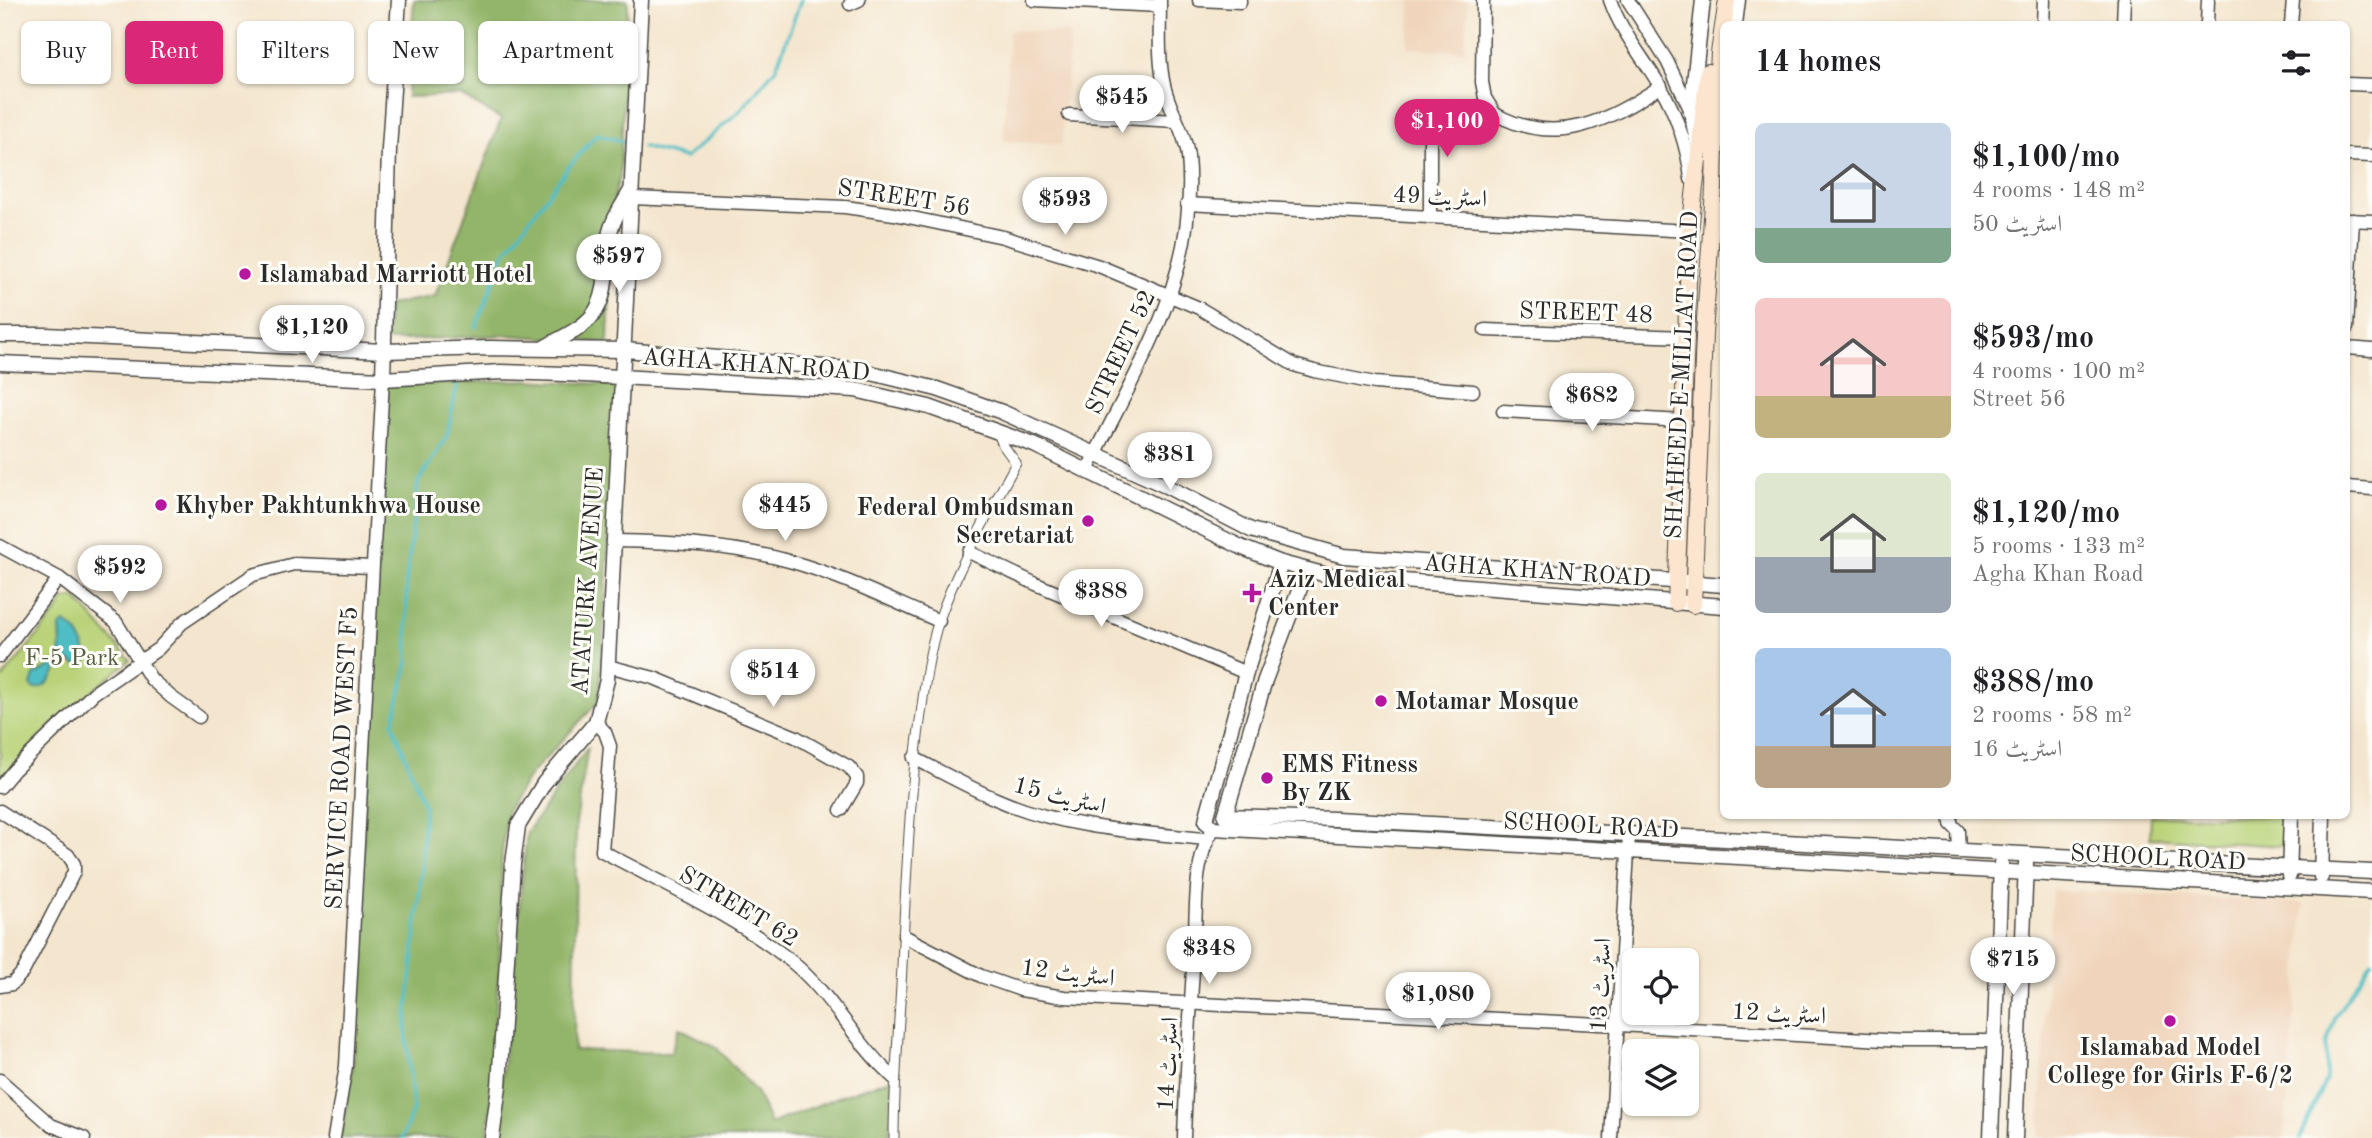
<!DOCTYPE html>
<html lang="en">
<head>
<meta charset="utf-8">
<style>
  :root { --surface:#fff; --page:#f2f2f2; --text:#202124; --muted:#757577; --accent:#db2777 }
  body { margin:0; font-family:"Old Standard TT",Amiri,serif; background:var(--page); color:var(--text); height:100vh; display:flex; flex-direction:column; font-size:26px; white-space:nowrap }
  * { box-sizing:border-box; margin:0 }
  p { font-size:23px; color:var(--muted) }
  .icon { flex:none; width:38px; height:38px; fill:none; stroke:currentColor; stroke-width:2; stroke-linecap:round; stroke-linejoin:round }
  .map { position:relative; flex:1; overflow:hidden }
  .side { position:absolute; left:1720px; top:21px; width:630px; height:798px; display:flex; flex-direction:column; background:var(--surface); border-radius:10px; box-shadow:0 2px 5px #0004 }
  .side>* { flex:none }
  .top-card { position:absolute; left:21px; top:21px; width:665px; height:63px; display:flex; gap:14px }
  .fabs { position:absolute; left:1622px; top:948px; display:grid; gap:14px }
  .fabs a { display:grid; place-items:center; width:77px; height:77px; border-radius:10px; background:var(--surface); box-shadow:0 2px 5px #0004; font-size:35px }
  .price { position:absolute; translate:-50% -60px; padding:0 16px; border-radius:24px; background:#fff; color:#222; font-size:23px; line-height:46px; filter:drop-shadow(0 2px 4px #0008) }
  .price::after { content:''; position:absolute; left:50%; top:42px; width:21px; height:16px; margin-left:-10px; background:inherit; clip-path:polygon(0 0,100% 0,50% 100%) }
  .price.selected { background:var(--accent); color:#fff }
  ul { padding:0; list-style:none }
  li { display:flex; align-items:center; gap:21px; height:175px; padding:0 35px }
  li span { display:grid; place-items:center; flex:none; width:196px; height:140px; border-radius:10px; color:#555 }
  li>.icon { margin-inline-start:auto }
  span .icon { width:84px; height:84px; fill:#fffc; stroke-width:1 }
  li b { font-size:30px }
  h2 { display:flex; justify-content:space-between; align-items:center; height:84px; padding:0 35px; font-size:30px }
  .tag { padding:0 24px; border-radius:10px; background:var(--surface); box-shadow:0 2px 5px #0004; font-size:24px; line-height:63px }
  .tag.selected { background:var(--accent); color:#fff }
  .map>svg:first-child { display:block }
  .built { fill:#f0d5bc }
  .green { fill:#bad379; stroke:#727f52; stroke-width:2 }
  .forest { fill:#93b569; stroke:#5f704a; stroke-width:2 }
  .water { fill:#4fbdc4; stroke:#3d7478; stroke-width:2 }
  .lines { fill:none; stroke-linecap:round; stroke-linejoin:round }
  .stream { stroke:#4fbdc4; stroke-width:3.5 }
  .pedestrian-casing { stroke:#494743; stroke-width:11 }
  .minor-casing { stroke:#494743; stroke-width:15 }
  .tertiary-casing { stroke:#494743; stroke-width:17 }
  .secondary-casing { stroke:#494743; stroke-width:18 }
  .pedestrian { stroke:#fff; stroke-width:9 }
  .minor { stroke:#fff; stroke-width:12 }
  .tertiary { stroke:#fff; stroke-width:14 }
  .secondary { stroke:#fce5cf; stroke-width:16 }
  .poi-dot { fill:#b5179e; stroke:#fdfcf7; stroke-width:2.5 }
  .labels { text-anchor:middle; stroke-width:6; stroke-linejoin:round; paint-order:stroke }
  .street-label { font-size:24px; fill:#2b2b2b; stroke:#fdfcf7 }
  .poi-label { font-size:24px; font-weight:bold; fill:#2b2b2b; stroke:#fdfcf7; text-anchor:start }
  .park-label { font-size:24px; fill:#565d42; stroke:#fdfcf7 }
</style>
</head>
<body>
<div class="map">
<svg width="2372" height="1138" viewBox="0 0 2372 1138">
  <rect width="100%" height="100%" fill="#fdfcf7"/>
  <filter id="ink" filterUnits="userSpaceOnUse"><feTurbulence type="fractalNoise" baseFrequency=".0143" numOctaves="2"/><feDisplacementMap in="SourceGraphic" scale="14" xChannelSelector="R" yChannelSelector="G"/><feConvolveMatrix kernelMatrix="1 2 1 2 8 2 1 2 1" color-interpolation-filters="sRGB"/></filter>
  <filter id="wash" filterUnits="userSpaceOnUse"><feTurbulence type="fractalNoise" baseFrequency=".00686" numOctaves="4" result="noise"/><feDisplacementMap in="SourceGraphic" scale="28" xChannelSelector="R" yChannelSelector="G"/><feGaussianBlur stdDeviation="1.57" result="paint"/><feColorMatrix in="noise" values="0 0 0 0 0 0 0 0 0 0 0 0 0 0 0 0 0 1.4 0 .05"/><feComposite in="paint" operator="in"/></filter>
  <g filter="url(#wash)">
    <rect width="100%" height="100%" fill="#f4e6ce"/>
    <!-- built -->
    <g class="built">
      <path d="M 1411,0 L 1468,0 L 1465,51 L 1408,48 Z"/>
      <path d="M 1009,30 L 1070,33 L 1062,145 L 1004,141 Z"/>
      <path d="M 2052,890 L 2304,903 L 2284,1138 L 2039,1138 Z"/>
    </g>
    <!-- green -->
    <g class="green">
      <path d="M 75,597 L 130,660 L 57,720 L 0,781 L 0,681 L 60,608 L 63,600 Z"/>
      <path d="M 2151,816 L 2284,816 L 2283,846 L 2150,838 Z"/>
    </g>
    <!-- forest -->
    <g class="forest">
      <path d="M 414,0 L 628,0 L 620,175 L 613,201 L 608,343 L 506,335 L 387,341 L 388,305 L 435,296 L 501,119 L 460,95 L 407,97 Z"/>
      <path d="M 525,380 L 618,385 L 599,701 L 530,775 L 507,810 L 502,854 L 499,972 L 492,1057 L 493,1088 L 487,1138 L 340,1138 L 353,1068 L 385,386 Z"/>
      <path d="M 588,747 L 576,823 L 574,1050 L 671,1053 L 679,1028 L 715,1046 L 757,1093 L 770,1124 L 838,1097 L 894,1078 L 889,1138 L 496,1138 L 527,832 Z"/>
    </g>
    <!-- water -->
    <path class="water" d="M 64,623 C 79,628 88,649 86,664 L 81,667 L 63,658 C 54,670 53,687 34,689 L 31,685 L 34,675 C 63,661 62,659 60,627 Z"/>
    <g class="lines">
      <!-- stream -->
      <g class="stream">
        <path d="M 643,147 L 685,158 L 740,111 L 776,68 L 801,0"/>
        <path d="M 476,327 L 504,254 L 567,169 L 597,134 L 625,142"/>
        <path d="M 402,1138 L 413,1110 L 406,1029 L 422,867 L 424,805 L 393,724 L 408,662 L 406,582 L 418,482 L 447,436 L 457,386"/>
        <path d="M 2300,1138 L 2326,1079 L 2326,1045 L 2336,1015 L 2372,961"/>
      </g>
    </g>
  </g>
  <g filter="url(#ink)">
    <g class="lines">
      <!-- pedestrian casing -->
      <g class="pedestrian-casing">
        <path id="pedestrian" d="M 894,1138 C 894,1072 901,1007 903,942 C 907,865 910,790 921,714 C 925,682 929,651 939,620 C 958,565 989,514 1016,463 L 1003,445 L 997,431"/>
      </g>
      <!-- minor casing -->
      <g class="minor-casing">
        <g id="minor">
          <path d="M 1034,0 L 1160,6"/>
          <path d="M 1199,0 L 1240,2 L 1240,0"/>
          <path d="M 1610,0 C 1621,32 1643,57 1660,86 C 1676,112 1688,149 1691,179"/>
          <path d="M 1628,0 L 1667,61 L 1691,111"/>
          <path d="M 850,4 L 859,0"/>
          <path d="M 2043,24 L 2044,0"/>
          <path d="M 2123,24 L 2124,0"/>
          <path d="M 2207,24 L 2208,0"/>
          <path d="M 2291,24 L 2293,0"/>
          <path d="M 2347,84 L 2372,85"/>
          <path d="M 1495,114 C 1557,148 1608,121 1661,86"/>
          <path d="M 1069,115 L 1176,121"/>
          <path d="M 2347,155 L 2372,156"/>
          <path d="M 632,198 L 845,207 L 894,214 L 1003,237 L 1099,266 L 1199,308 L 1294,365 L 1314,371 L 1375,383 L 1473,391"/>
          <path d="M 1187,204 L 1690,231"/>
          <path d="M 1430,217 L 1430,126 L 1450,127 L 1450,120 L 1489,122 L 1495,114 L 1485,98 L 1482,82 L 1483,0"/>
          <path d="M 2347,220 L 2372,221"/>
          <path d="M 2347,328 L 2353,220"/>
          <path d="M 1485,330 L 1686,337"/>
          <path d="M 2347,348 L 2372,350"/>
          <path d="M 1503,411 L 1683,421"/>
          <path d="M 1087,471 C 1137,366 1199,278 1188,156 C 1185,130 1169,110 1164,85 C 1158,58 1160,28 1160,0"/>
          <path d="M 2347,487 L 2372,489"/>
          <path d="M 613,541 C 672,542 732,545 789,561 C 840,575 890,600 939,621"/>
          <path d="M 0,546 L 59,578 L 116,622 L 151,679 L 171,697 L 199,717"/>
          <path d="M 969,552 L 1036,584 L 1246,673"/>
          <path d="M 0,656 L 59,578"/>
          <path d="M 608,666 L 654,678 L 796,737 L 849,767 L 857,777 L 857,783 L 841,810"/>
          <path d="M 596,722 L 605,732 L 610,746 L 602,851 C 665,885 735,916 792,962 C 831,994 856,1044 894,1078"/>
          <path d="M 914,758 C 941,772 968,787 996,799 C 1061,828 1136,832 1206,839"/>
          <path d="M 0,787 L 14,770 L 94,693 L 158,649 L 182,623 L 253,575 L 294,564 L 372,567"/>
          <path d="M 0,811 L 68,855 L 74,864 L 74,872 L 23,972 L 12,984 L 0,986"/>
          <path d="M 1951,816 L 1951,824 L 1958,831 L 1959,851"/>
          <path d="M 904,936 L 981,976 L 1021,990 L 1064,997 L 1619,1025 L 1901,1041 L 1993,1041"/>
          <path d="M 0,1080 L 51,1125 L 84,1138"/>
          <path d="M 334,1138 L 346,1066 L 383,379"/>
          <path d="M 1184,1138 C 1186,1076 1190,1016 1194,954 C 1197,916 1192,860 1214,828"/>
          <path d="M 1611,1138 L 1629,835"/>
        </g>
      </g>
      <!-- tertiary casing -->
      <g class="tertiary-casing">
        <g id="tertiary">
          <path d="M 1735,24 L 1738,0"/>
          <path d="M 1698,147 L 1691,111 L 1703,0"/>
          <path d="M 0,335 L 46,335 L 384,351 L 491,348 L 625,350 L 859,370 L 937,389 L 1002,412 L 1166,486 L 1251,530 L 1344,556 L 1724,585"/>
          <path d="M 544,348 C 560,338 581,330 593,315 C 610,293 604,261 609,236 C 612,220 622,206 630,192"/>
          <path d="M 0,363 L 383,379 L 501,372 L 566,374 L 855,390 L 929,407 L 1034,445 L 1243,548 L 1281,563 L 1327,575 L 1724,606"/>
          <path d="M 383,379 L 389,149 L 399,0"/>
          <path d="M 1281,563 L 1246,673 L 1207,816 L 1206,822 L 1214,828 L 2372,892"/>
          <path d="M 1307,570 L 1265,680 L 1225,816 L 1335,819 L 2372,872"/>
          <path d="M 2289,876 L 2291,816"/>
          <path d="M 2321,877 L 2323,816"/>
          <path d="M 492,1138 L 499,1086 L 513,864 L 518,826 L 544,783 L 596,722 L 607,680 L 641,0"/>
          <path d="M 1991,1138 L 2001,863"/>
          <path d="M 2015,1138 L 2026,863"/>
        </g>
      </g>
      <!-- secondary casing -->
      <g class="secondary-casing">
        <g id="secondary">
          <path d="M 1676,603 L 1690,231 L 1708,72"/>
          <path d="M 1693,605 L 1704,334 L 1714,189 L 1716,104 L 1719,53 L 1727,0"/>
        </g>
      </g>
      <!-- pedestrian -->
      <use href="#pedestrian" class="pedestrian"/>
      <!-- minor -->
      <use href="#minor" class="minor"/>
      <!-- tertiary -->
      <use href="#tertiary" class="tertiary"/>
      <!-- secondary -->
      <use href="#secondary" class="secondary"/>
    </g>
  </g>
  <!-- markers -->
  <g class="poi-dot">
    <circle cx="245" cy="274" r="7"/>
    <circle cx="161" cy="505" r="7"/>
    <circle cx="1088" cy="521" r="7"/>
    <path d="M1248.5 582.5h7v7h7v7h-7v7h-7v-7h-7v-7h7z"/>
    <circle cx="1381" cy="701" r="7"/>
    <circle cx="1267" cy="778" r="7"/>
    <circle cx="2170" cy="1021" r="7"/>
  </g>
  <g class="labels">
    <!-- street labels -->
    <g class="street-label">
      <text transform="translate(1440 196) rotate(3)" y="8">اسٹریٹ 49</text>
      <text transform="translate(904 197) rotate(9)" y="8">STREET 56</text>
      <text transform="translate(1586 312) rotate(2)" y="8">STREET 48</text>
      <text transform="translate(1120 352) rotate(-65)" y="8">STREET 52</text>
      <text transform="translate(756 364) rotate(4)" y="8">AGHA KHAN ROAD</text>
      <text transform="translate(1681 375) rotate(-87)" y="8">SHAHEED-E-MILLAT ROAD</text>
      <text transform="translate(1537 570) rotate(4)" y="8">AGHA KHAN ROAD</text>
      <text transform="translate(587 581) rotate(-86)" y="8">ATATURK AVENUE</text>
      <text transform="translate(341 758) rotate(-87)" y="8">SERVICE ROAD WEST F5</text>
      <text transform="translate(1060 795) rotate(14)" y="8">اسٹریٹ 15</text>
      <text transform="translate(1591 825) rotate(3)" y="8">SCHOOL ROAD</text>
      <text transform="translate(2158 857) rotate(3)" y="8">SCHOOL ROAD</text>
      <text transform="translate(739 906) rotate(31)" y="8">STREET 62</text>
      <text transform="translate(1068 972) rotate(7)" y="8">اسٹریٹ 12</text>
      <text transform="translate(1600 985) rotate(-87)" y="8">اسٹریٹ 13</text>
      <text transform="translate(1779 1013) rotate(3)" y="8">اسٹریٹ 12</text>
      <text transform="translate(1167 1064) rotate(-87)" y="8">اسٹریٹ 14</text>
    </g>
    <!-- poi labels -->
    <g class="poi-label">
      <text x="259" y="282">Islamabad Marriott Hotel</text>
      <text x="175" y="513">Khyber Pakhtunkhwa House</text>
      <text x="1074" y="515" text-anchor="end">Federal Ombudsman<tspan x="1074" dy="28">Secretariat</tspan></text>
      <text x="1268" y="587">Aziz Medical<tspan x="1268" dy="28">Center</tspan></text>
      <text x="1395" y="709">Motamar Mosque</text>
      <text x="1281" y="772">EMS Fitness<tspan x="1281" dy="28">By ZK</tspan></text>
      <text x="2170" y="1055" text-anchor="middle">Islamabad Model<tspan x="2170" dy="28">College for Girls F-6/2</tspan></text>
    </g>
    <!-- park labels -->
    <g class="park-label">
      <text x="72" y="665">F-5 Park</text>
    </g>
  </g>
</svg>
<div class="fabs">
<a><svg class="icon" aria-label="locate" viewBox="0 0 24 24"><circle cx="12" cy="12" r="6"/><path d="M12 2v4M12 18v4M2 12h4M18 12h4"/></svg></a>
<a><svg class="icon" aria-label="layers" viewBox="0 0 24 24"><path d="M12 4l9 5-9 5-9-5zM3 14l9 5 9-5"/></svg></a>
</div>
<b class="price" style="left:1122px;top:135px">$545</b>
<b class="price selected" style="left:1447px;top:159px">$1,100</b>
<b class="price" style="left:1065px;top:237px">$593</b>
<b class="price" style="left:619px;top:294px">$597</b>
<b class="price" style="left:312px;top:365px">$1,120</b>
<b class="price" style="left:1592px;top:433px">$682</b>
<b class="price" style="left:1170px;top:492px">$381</b>
<b class="price" style="left:785px;top:543px">$445</b>
<b class="price" style="left:120px;top:605px">$592</b>
<b class="price" style="left:1101px;top:629px">$388</b>
<b class="price" style="left:773px;top:709px">$514</b>
<b class="price" style="left:1209px;top:986px">$348</b>
<b class="price" style="left:2013px;top:997px">$715</b>
<b class="price" style="left:1438px;top:1032px">$1,080</b>
<div class="top-card">
<a class="tag">Buy</a>
<a class="tag selected">Rent</a>
<a class="tag">Filters</a>
<a class="tag">New</a>
<a class="tag">Apartment</a>
</div>
<section class="side">
<h2>14 homes<svg class="icon" aria-label="filters" viewBox="0 0 24 24"><path d="M4 7h16M4 17h16"/><circle cx="9" cy="7" r="2"/><circle cx="15" cy="17" r="2"/></svg></h2>
<ul>
<li><span style="background:linear-gradient(#c9d6e8 75%,#7fa58c 0)"><svg class="icon" aria-label="home" viewBox="0 0 24 24"><path d="M3 11l9-7 9 7M6 9v11h12V9"/></svg></span><div><b>$1,100/mo</b><p>4 rooms · 148 m²</p><p>اسٹریٹ 50</p></div></li>
<li><span style="background:linear-gradient(#f6c9c9 70%,#c2b280 0)"><svg class="icon" aria-label="home" viewBox="0 0 24 24"><path d="M3 11l9-7 9 7M6 9v11h12V9"/></svg></span><div><b>$593/mo</b><p>4 rooms · 100 m²</p><p>Street 56</p></div></li>
<li><span style="background:linear-gradient(#dfe7d0 60%,#9aa5b1 0)"><svg class="icon" aria-label="home" viewBox="0 0 24 24"><path d="M3 11l9-7 9 7M6 9v11h12V9"/></svg></span><div><b>$1,120/mo</b><p>5 rooms · 133 m²</p><p>Agha Khan Road</p></div></li>
<li><span style="background:linear-gradient(#a9c7e8 70%,#b9a48a 0)"><svg class="icon" aria-label="home" viewBox="0 0 24 24"><path d="M3 11l9-7 9 7M6 9v11h12V9"/></svg></span><div><b>$388/mo</b><p>2 rooms · 58 m²</p><p>اسٹریٹ 16</p></div></li>
</ul>
</section>
</div>
</body>
</html>
